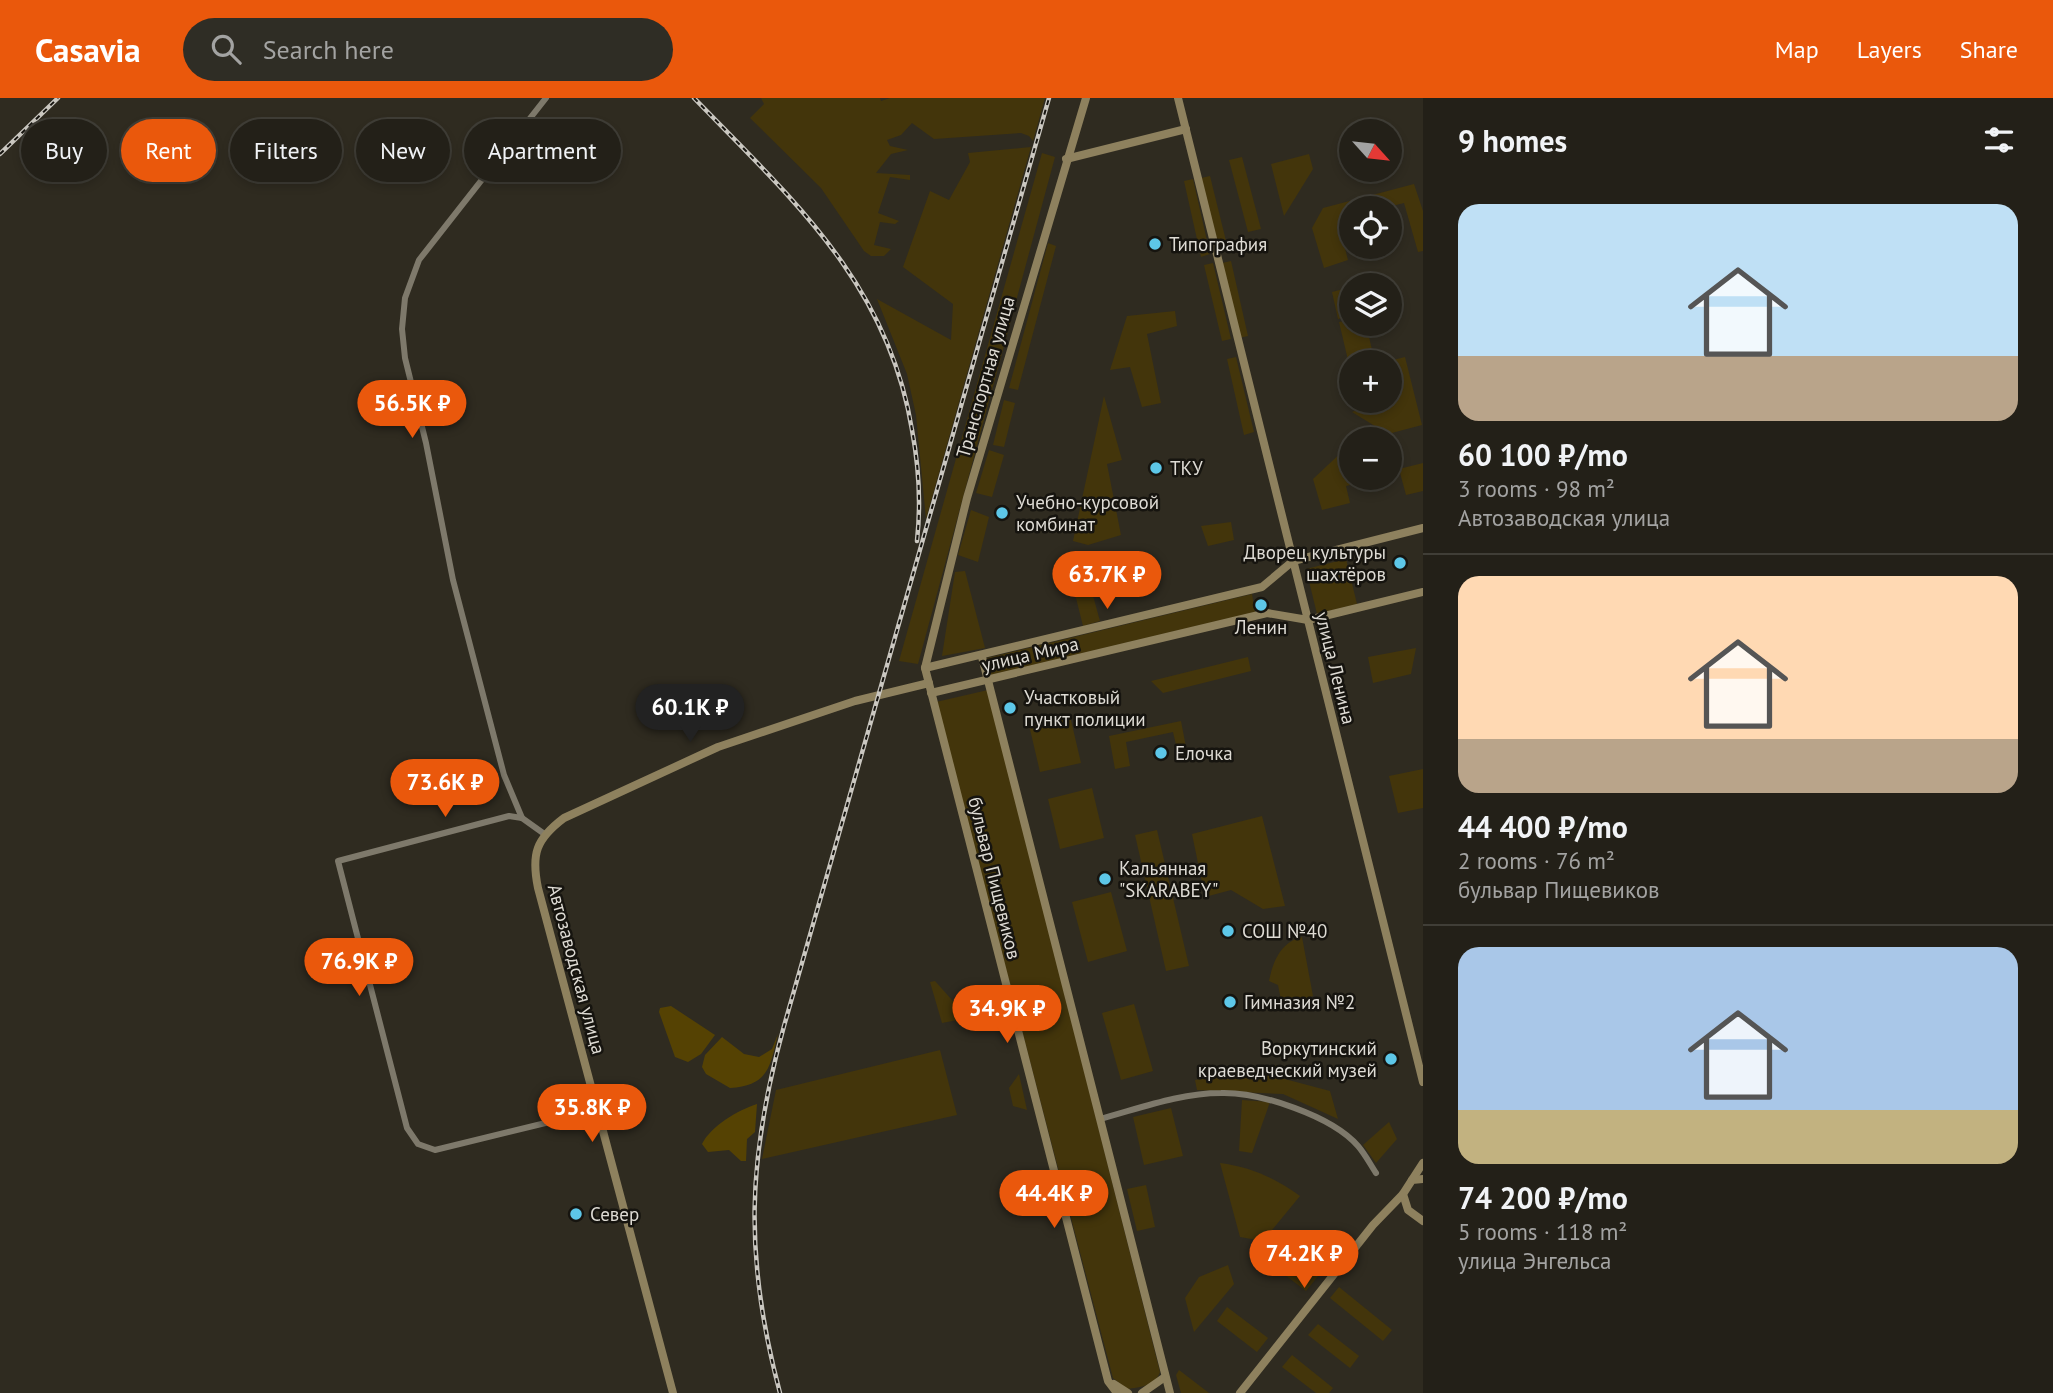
<!DOCTYPE html>
<html lang="en">
<head>
<meta charset="utf-8">
<style>
  :root { --surface:#232018; --page:#2f2d25; --text:#f1f3f6; --muted:#a3a3a2; --line:#403e37; --accent:#ea580c }
  body { margin:0; font-family:"PT Sans",sans-serif; background:var(--page); color:var(--text); height:100vh; display:flex; flex-direction:column; font-size:26px; white-space:nowrap }
  * { box-sizing:border-box; margin:0 }
  p { font-size:23px; color:var(--muted) }
  .icon { flex:none; width:38px; height:38px; fill:none; stroke:currentColor; stroke-width:2; stroke-linecap:round; stroke-linejoin:round }
  .map { position:relative; flex:1; overflow:hidden }
  .side { display:flex; flex-direction:column; background:var(--surface); width:630px }
  .side>* { flex:none }
  .guide { position:absolute; left:21px; top:21px; width:665px; height:63px; display:flex; gap:14px }
  .needle { width:46px; rotate:117deg }
  .tools { position:absolute; left:1339px; top:21px; display:grid; gap:14px }
  .tools a { display:grid; place-items:center; width:63px; height:63px; border-radius:50%; background:var(--surface); box-shadow:0 4px 10px #0003,0 0 0 2px var(--line); font-size:35px }
  .price { position:absolute; translate:-50% -60px; padding:0 16px; border-radius:24px; background:var(--accent); color:#fff; font-size:23px; line-height:46px; filter:drop-shadow(0 2px 4px #0008) }
  .price::after { content:''; position:absolute; left:50%; top:42px; width:21px; height:16px; margin-left:-10px; background:inherit; clip-path:polygon(0 0,100% 0,50% 100%) }
  .price.selected { background:#222; color:#fff }
  ul { padding:0; list-style:none }
  li { display:grid; align-content:center; gap:14px; height:371px; padding:0 35px }
  li+li { border-top:2px solid var(--line) }
  li span { display:grid; place-items:center; height:217px; border-radius:21px; color:#555 }
  li>.icon { margin-inline-start:auto }
  span .icon { width:126px; height:126px; fill:#fffc; stroke-width:1 }
  li b { font-size:30px }
  h2 { display:flex; justify-content:space-between; align-items:center; height:84px; padding:0 35px; font-size:30px }
  .pill { padding:0 24px; border-radius:32px; background:var(--surface); box-shadow:0 4px 10px #0003,0 0 0 2px var(--line); font-size:24px; line-height:63px }
  .pill.selected { background:var(--accent); color:#fff }
  header { display:flex; align-items:center; gap:42px; box-sizing:border-box; height:98px; padding:0 35px; background:var(--accent); color:#fff }
  header strong { font-size:33px }
  nav { display:flex; gap:38px; margin-inline-start:auto; font-size:24px }
  .search { width:490px; height:63px; background:var(--page); display:flex; align-items:center; gap:18px; box-sizing:border-box; padding:0 24px; border-radius:38px; color:var(--muted); font-size:26px }
  main { display:flex; flex:1; min-height:0 }
  .map>svg:first-child { display:block }
  .green { fill:#43350b }
  .water { fill:#554203 }
  .lines { fill:none; stroke-linecap:round; stroke-linejoin:round }
  .street { stroke:#7e796b; stroke-width:6 }
  .secondary { stroke:#8e815e; stroke-width:8 }
  .rail-casing { stroke:#cac7c0; stroke-width:4.5 }
  .rail { stroke:#16140f; stroke-width:2; stroke-dasharray:5; stroke-linecap:butt }
  .poi-dot { fill:#5dc7e8; stroke:#16140f; stroke-width:2.5 }
  .labels { text-anchor:middle; stroke-width:5; stroke-linejoin:round; paint-order:stroke }
  .poi-label { font-size:19px; fill:#dedbd4; stroke:#16140f; text-anchor:start }
  .street-label { font-size:19px; fill:#dedbd4; stroke:#16140f }
</style>
</head>
<body>
<header>
<strong>Casavia</strong>
<div class="search"><svg class="icon" aria-label="search" viewBox="0 0 24 24"><circle cx="10" cy="10" r="6"/><path d="M15 15l6 6"/></svg>Search here</div>
<nav><a>Map</a><a>Layers</a><a>Share</a></nav>
</header>
<main>
<div class="map">
<svg width="1423" height="1295" viewBox="0 0 1423 1295">
  <rect width="100%" height="100%" fill="#2f2b20"/>
  <!-- green -->
  <g class="green">
    <path d="M 761,0 L 880,0 L 881,3 L 890,0 L 1045,0 L 1033,43 L 1029,38 L 1021,35 L 934,41 L 912,25 L 901,37 L 887,42 L 890,48 L 908,52 L 891,56 L 876,75 L 910,77 L 910,82 L 890,79 L 878,115 L 899,123 L 895,126 L 880,124 L 874,147 L 891,151 L 884,158 L 871,158 L 864,153 L 821,90 L 750,20 L 764,6 Z"/>
    <path d="M 1031,49 L 926,421 L 916,317 L 907,276 L 877,201 L 951,242 L 953,206 L 903,169 L 930,93 L 949,102 L 970,64 L 968,55 Z"/>
    <path d="M 1042,55 L 1055,59 L 918,566 L 899,563 Z"/>
    <path d="M 1309,56 L 1313,71 L 1284,118 L 1271,66 Z"/>
    <path d="M 1242,59 L 1261,131 L 1248,134 L 1229,62 Z"/>
    <path d="M 1210,78 L 1227,147 L 1219,149 L 1201,80 Z"/>
    <path d="M 1193,81 L 1210,156 L 1201,159 L 1184,83 Z"/>
    <path d="M 1414,86 L 1423,113 L 1423,153 L 1418,154 L 1404,105 L 1384,110 L 1351,110 L 1351,119 L 1338,123 L 1348,162 L 1324,170 L 1312,130 L 1323,110 Z"/>
    <path d="M 1048,145 L 1056,148 L 1018,292 L 1009,290 Z"/>
    <path d="M 1231,163 L 1248,238 L 1239,240 L 1222,165 Z"/>
    <path d="M 1213,165 L 1231,241 L 1222,243 L 1204,167 Z"/>
    <path d="M 1351,189 L 1351,218 L 1338,221 L 1332,194 Z"/>
    <path d="M 1175,213 L 1177,228 L 1147,236 L 1161,305 L 1142,309 L 1130,269 L 1110,272 L 1127,218 Z"/>
    <path d="M 1351,222 L 1351,226 L 1366,226 L 1373,256 L 1348,262 L 1339,224 Z"/>
    <path d="M 1236,259 L 1254,334 L 1244,337 L 1227,261 Z"/>
    <path d="M 1405,259 L 1422,327 L 1388,336 L 1352,314 L 1380,303 L 1390,303 L 1390,264 L 1385,264 Z"/>
    <path d="M 1104,298 L 1122,362 L 1107,366 L 1121,437 L 1088,447 L 1073,443 Z"/>
    <path d="M 1004,302 L 1015,305 L 1004,349 L 993,347 Z"/>
    <path d="M 1345,351 L 1351,355 L 1351,380 L 1378,380 L 1346,388 L 1350,405 L 1322,412 L 1313,381 Z"/>
    <path d="M 989,352 L 1004,357 L 992,399 L 976,395 Z"/>
    <path d="M 1423,365 L 1423,393 L 1406,397 L 1399,371 Z"/>
    <path d="M 971,412 L 989,419 L 978,464 L 958,457 Z"/>
    <path d="M 1231,424 L 1234,442 L 1208,448 L 1201,428 Z"/>
    <path d="M 1346,461 L 1357,506 L 1317,516 L 1306,471 Z"/>
    <path d="M 965,473 L 985,550 L 942,558 L 955,474 Z"/>
    <path d="M 1084,487 L 1092,494 L 1100,523 L 1083,528 L 1073,488 Z"/>
    <path d="M 1252,496 L 1255,514 L 991,577 L 987,560 Z"/>
    <path d="M 1416,550 L 1411,576 L 1373,585 L 1368,559 Z"/>
    <path d="M 1248,559 L 1251,573 L 1163,595 L 1151,583 Z"/>
    <path d="M 988,592 L 1160,1274 C 1155,1288 1141,1289 1127,1291 L 1113,1280 L 936,604 Z"/>
    <path d="M 1070,618 L 1081,665 L 1040,674 L 1029,627 Z"/>
    <path d="M 1181,623 L 1186,649 L 1177,651 L 1173,634 L 1126,644 L 1130,668 L 1115,671 L 1109,638 Z"/>
    <path d="M 1423,671 L 1423,710 L 1398,715 L 1389,678 Z"/>
    <path d="M 1092,690 L 1104,740 L 1060,751 L 1048,701 Z"/>
    <path d="M 1262,718 L 1285,808 L 1263,811 L 1231,792 L 1205,799 L 1192,736 Z"/>
    <path d="M 1157,732 L 1189,868 L 1166,873 L 1135,737 Z"/>
    <path d="M 1111,794 L 1127,853 L 1088,864 L 1072,804 Z"/>
    <path d="M 1302,839 L 1313,898 L 1282,907 L 1278,887 L 1269,883 C 1273,863 1281,844 1302,839 Z"/>
    <path d="M 935,883 L 968,920 L 942,925 L 930,884 Z"/>
    <path d="M 1134,906 L 1153,973 L 1121,982 L 1102,915 Z"/>
    <path d="M 940,952 L 957,1017 L 762,1061 L 776,992 Z"/>
    <path d="M 1278,967 L 1281,980 L 1330,993 L 1338,1021 L 1283,996 L 1197,992 L 1195,982 Z"/>
    <path d="M 1019,976 L 1027,1012 L 1013,1008 L 1009,990 Z"/>
    <path d="M 1242,1002 L 1270,1004 L 1252,1055 L 1239,1053 Z"/>
    <path d="M 1171,1010 L 1183,1058 L 1144,1067 L 1133,1019 Z"/>
    <path d="M 1389,1024 L 1397,1041 L 1376,1065 L 1363,1047 Z"/>
    <path d="M 1220,1065 C 1251,1069 1275,1080 1300,1098 L 1263,1143 L 1240,1139 Z"/>
    <path d="M 1146,1087 L 1155,1129 L 1137,1133 L 1127,1091 Z"/>
    <path d="M 1280,1139 L 1323,1172 L 1306,1193 L 1264,1161 Z"/>
    <path d="M 1228,1167 L 1234,1186 L 1194,1234 L 1185,1200 L 1199,1179 Z"/>
    <path d="M 1339,1189 L 1392,1232 L 1383,1243 L 1330,1200 Z"/>
    <path d="M 1227,1209 L 1268,1240 L 1257,1254 L 1217,1223 Z"/>
    <path d="M 1318,1226 L 1359,1258 L 1350,1270 L 1308,1237 Z"/>
    <path d="M 1292,1257 L 1333,1290 L 1329,1295 L 1316,1295 L 1282,1269 Z"/>
    <path d="M 1179,1272 L 1209,1295 L 1181,1295 L 1176,1277 Z"/>
  </g>
  <!-- water -->
  <g class="water">
    <path d="M 671,908 L 715,937 L 701,956 L 688,964 L 675,959 L 659,914 L 660,910 Z"/>
    <path d="M 778,936 C 770,969 769,987 730,990 L 706,976 L 702,969 L 705,957 L 722,939 L 744,956 L 759,959 L 772,951 Z"/>
    <path d="M 757,1006 L 755,1034 L 747,1041 L 746,1063 L 741,1063 L 729,1052 L 708,1054 L 702,1046 C 711,1028 738,1012 757,1006 Z"/>
  </g>
  <g class="lines">
    <!-- street -->
    <g class="street">
      <path d="M 522,720 L 504,677 L 453,482 L 426,345 L 405,260 L 402,231 L 405,200 L 419,162 L 546,0"/>
      <path d="M 543,735 L 522,720 L 509,718 L 338,763 L 407,1030 L 418,1046 L 435,1052 L 599,1012"/>
      <path d="M 1100,1021 C 1138,1011 1180,995 1221,995 C 1260,994 1332,1018 1358,1048 C 1365,1056 1370,1066 1376,1075"/>
    </g>
    <!-- secondary -->
    <g class="secondary">
      <path d="M 1086,0 L 967,400 L 925,570 L 1108,1283 L 1117,1295"/>
      <path d="M 1178,0 L 1423,984"/>
      <path d="M 1066,61 L 1186,31"/>
      <path d="M 982,559 L 1170,1295"/>
      <path d="M 925,570 L 1262,489 L 1293,463 L 1423,430"/>
      <path d="M 931,595 L 1267,515 L 1308,522 L 1423,494"/>
      <path d="M 1423,1081 L 1412,1082 L 1403,1096 L 1408,1112 L 1423,1123"/>
      <path d="M 1412,1082 L 1423,1065"/>
      <path d="M 1114,1286 L 1128,1295"/>
      <path d="M 673,1295 L 538,790 C 531,756 536,741 564,720 L 718,649 L 855,603 L 929,585"/>
      <path d="M 1142,1295 L 1165,1279"/>
      <path d="M 1240,1295 L 1373,1127 L 1403,1096"/>
    </g>
    <!-- rail casing -->
    <g class="rail-casing">
      <g id="rail">
        <path d="M 694,0 C 792,101 888,185 912,332 C 919,369 921,406 917,443"/>
        <path d="M 0,56 L 58,0"/>
        <path d="M 780,1295 C 744,1160 747,1062 784,928 L 1049,0"/>
      </g>
    </g>
    <!-- rail -->
    <use href="#rail" class="rail"/>
  </g>
  <!-- markers -->
  <g class="poi-dot">
    <circle cx="1155" cy="146" r="7"/>
    <circle cx="1156" cy="370" r="7"/>
    <circle cx="1002" cy="415" r="7"/>
    <circle cx="1400" cy="465" r="7"/>
    <circle cx="1261" cy="507" r="7"/>
    <circle cx="1010" cy="610" r="7"/>
    <circle cx="1161" cy="655" r="7"/>
    <circle cx="1105" cy="781" r="7"/>
    <circle cx="1228" cy="833" r="7"/>
    <circle cx="1230" cy="904" r="7"/>
    <circle cx="1391" cy="961" r="7"/>
    <circle cx="576" cy="1116" r="7"/>
  </g>
  <g class="labels">
    <!-- poi labels -->
    <g class="poi-label">
      <text x="1169" y="153">Типография</text>
      <text x="1170" y="377">ТКУ</text>
      <text x="1016" y="411">Учебно-курсовой<tspan x="1016" dy="22">комбинат</tspan></text>
      <text x="1386" y="461" text-anchor="end">Дворец культуры<tspan x="1386" dy="22">шахтёров</tspan></text>
      <text x="1261" y="536" text-anchor="middle">Ленин</text>
      <text x="1024" y="606">Участковый<tspan x="1024" dy="22">пункт полиции</tspan></text>
      <text x="1175" y="662">Елочка</text>
      <text x="1119" y="777">Кальянная<tspan x="1119" dy="22">"SKARABEY"</tspan></text>
      <text x="1242" y="840">СОШ №40</text>
      <text x="1244" y="911">Гимназия №2</text>
      <text x="1377" y="957" text-anchor="end">Воркутинский<tspan x="1377" dy="22">краеведческий музей</tspan></text>
      <text x="590" y="1123">Север</text>
    </g>
    <!-- street labels -->
    <g class="street-label">
      <text transform="translate(985 279) rotate(-74)" y="7">Транспортная улица</text>
      <text transform="translate(1030 556) rotate(-13)" y="7">улица Мира</text>
      <text transform="translate(1336 570) rotate(76)" y="7">улица Ленина</text>
      <text transform="translate(995 780) rotate(76)" y="7">бульвар Пищевиков</text>
      <text transform="translate(577 871) rotate(75)" y="7">Автозаводская улица</text>
    </g>
  </g>
</svg>
<div class="tools">
<a><svg class="needle" viewBox="-14 -14 28 28"><path d="M0-13l5 13h-10z" fill="#e53935"/><path d="M0 13l5-13h-10z" fill="#a3a3a2"/></svg></a>
<a><svg class="icon" aria-label="locate" viewBox="0 0 24 24"><circle cx="12" cy="12" r="6"/><path d="M12 2v4M12 18v4M2 12h4M18 12h4"/></svg></a>
<a><svg class="icon" aria-label="layers" viewBox="0 0 24 24"><path d="M12 4l9 5-9 5-9-5zM3 14l9 5 9-5"/></svg></a>
<a>+</a>
<a>−</a>
</div>
<b class="price" style="left:412px;top:342px">56.5K ₽</b>
<b class="price" style="left:1107px;top:513px">63.7K ₽</b>
<b class="price selected" style="left:690px;top:646px">60.1K ₽</b>
<b class="price" style="left:445px;top:721px">73.6K ₽</b>
<b class="price" style="left:359px;top:900px">76.9K ₽</b>
<b class="price" style="left:1007px;top:947px">34.9K ₽</b>
<b class="price" style="left:592px;top:1046px">35.8K ₽</b>
<b class="price" style="left:1054px;top:1132px">44.4K ₽</b>
<b class="price" style="left:1304px;top:1192px">74.2K ₽</b>
<div class="guide">
<a class="pill">Buy</a>
<a class="pill selected">Rent</a>
<a class="pill">Filters</a>
<a class="pill">New</a>
<a class="pill">Apartment</a>
</div>
</div>
<section class="side">
<h2>9 homes<svg class="icon" aria-label="filters" viewBox="0 0 24 24"><path d="M4 7h16M4 17h16"/><circle cx="9" cy="7" r="2"/><circle cx="15" cy="17" r="2"/></svg></h2>
<ul>
<li><span style="background:linear-gradient(#bfe0f5 70%,#b9a48a 0)"><svg class="icon" aria-label="home" viewBox="0 0 24 24"><path d="M3 11l9-7 9 7M6 9v11h12V9"/></svg></span><div><b>60 100 ₽/mo</b><p>3 rooms · 98 m²</p><p>Автозаводская улица</p></div></li>
<li><span style="background:linear-gradient(#ffd9b3 75%,#b9a48a 0)"><svg class="icon" aria-label="home" viewBox="0 0 24 24"><path d="M3 11l9-7 9 7M6 9v11h12V9"/></svg></span><div><b>44 400 ₽/mo</b><p>2 rooms · 76 m²</p><p>бульвар Пищевиков</p></div></li>
<li><span style="background:linear-gradient(#a9c7e8 75%,#c2b280 0)"><svg class="icon" aria-label="home" viewBox="0 0 24 24"><path d="M3 11l9-7 9 7M6 9v11h12V9"/></svg></span><div><b>74 200 ₽/mo</b><p>5 rooms · 118 m²</p><p>улица Энгельса</p></div></li>
</ul>
</section>
</main>
</body>
</html>
